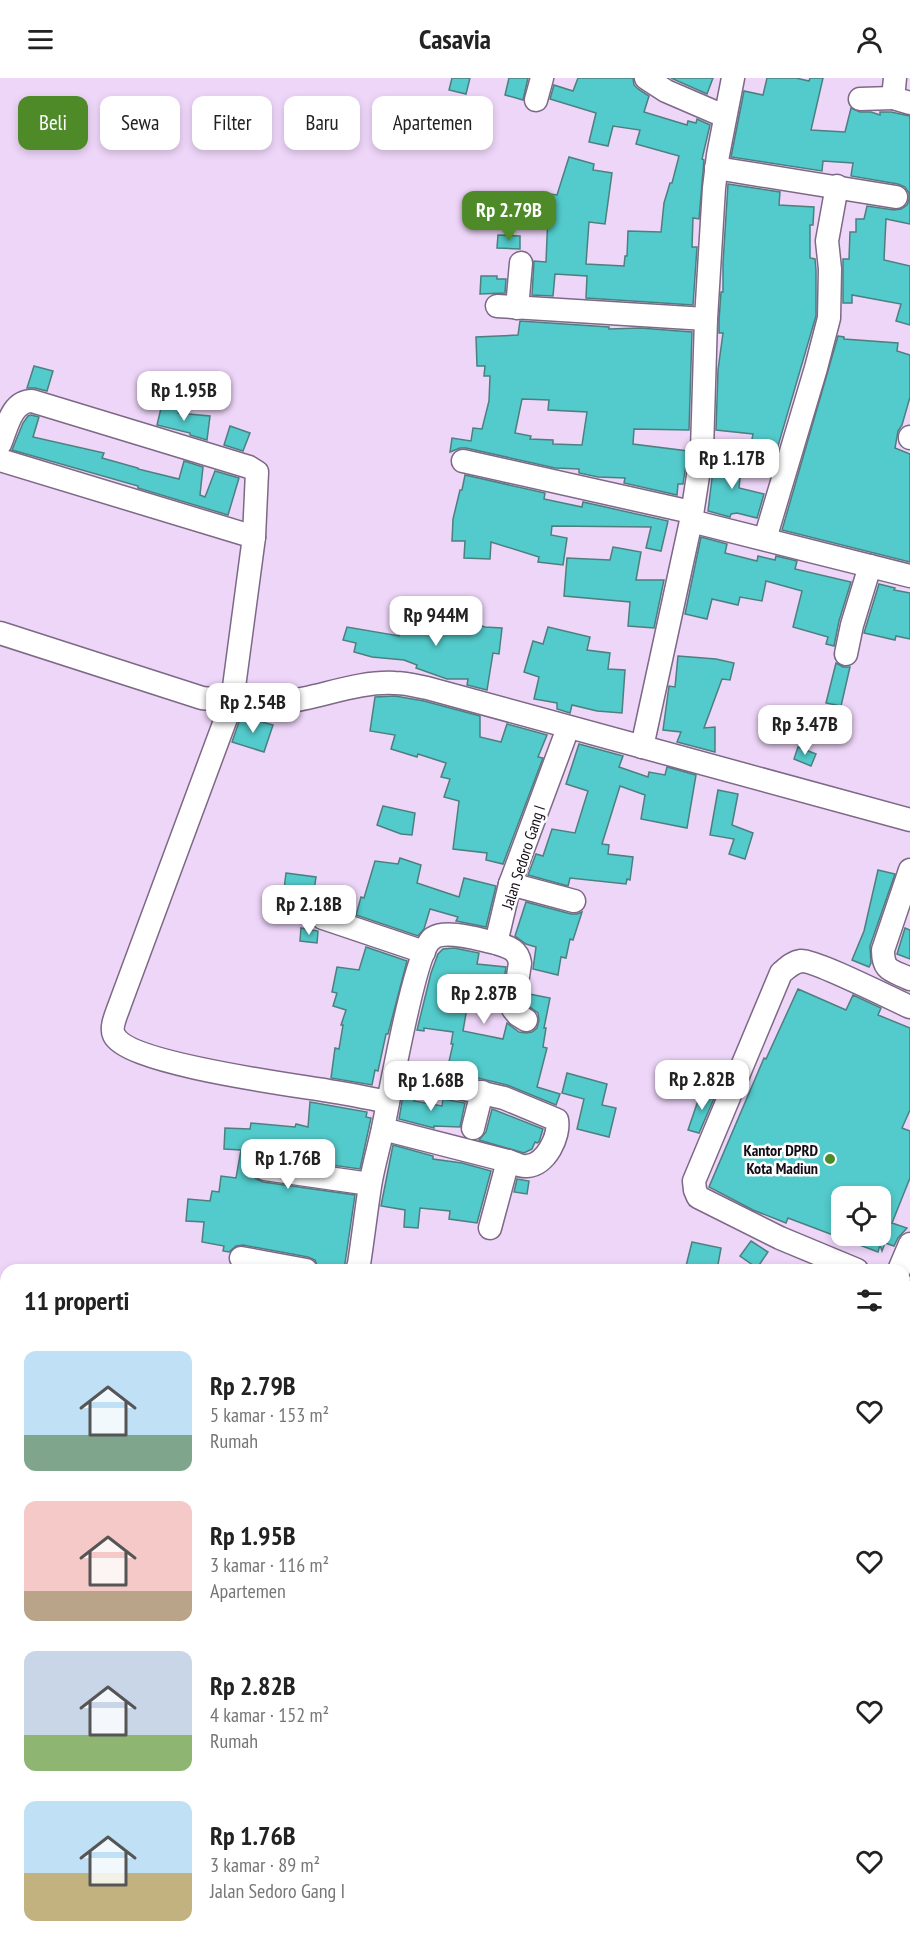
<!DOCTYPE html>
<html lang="id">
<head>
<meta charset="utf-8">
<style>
  :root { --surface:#fff; --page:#f6f6f6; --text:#222; --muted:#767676; --accent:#4e8a28 }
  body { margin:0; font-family:"PT Sans Narrow",sans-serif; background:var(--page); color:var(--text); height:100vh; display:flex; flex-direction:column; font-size:22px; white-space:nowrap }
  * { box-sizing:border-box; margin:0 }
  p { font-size:20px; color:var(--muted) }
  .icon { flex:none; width:33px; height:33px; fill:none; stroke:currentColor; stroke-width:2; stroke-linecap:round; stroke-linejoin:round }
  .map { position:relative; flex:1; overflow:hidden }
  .details { position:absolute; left:0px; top:1186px; width:910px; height:686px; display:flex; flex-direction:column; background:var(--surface); border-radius:18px 18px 0 0; box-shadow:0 3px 9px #0003 }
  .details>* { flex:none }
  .banner { position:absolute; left:18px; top:18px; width:600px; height:54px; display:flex; gap:12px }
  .controls { position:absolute; left:831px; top:1108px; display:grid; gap:12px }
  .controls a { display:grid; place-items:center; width:60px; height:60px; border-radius:12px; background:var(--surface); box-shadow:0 3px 9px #0003; font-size:30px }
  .price { position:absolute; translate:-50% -51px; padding:0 14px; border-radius:12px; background:#fff; color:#222; font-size:20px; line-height:39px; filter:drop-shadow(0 2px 3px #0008) }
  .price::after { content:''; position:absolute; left:50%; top:36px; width:18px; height:14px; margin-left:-9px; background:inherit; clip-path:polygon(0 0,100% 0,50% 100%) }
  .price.active { background:var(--accent); color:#fff }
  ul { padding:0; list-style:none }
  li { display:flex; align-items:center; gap:18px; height:150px; padding:0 24px }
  li span { display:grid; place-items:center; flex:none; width:168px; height:120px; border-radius:12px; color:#555 }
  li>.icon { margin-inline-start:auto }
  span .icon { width:72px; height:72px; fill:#fffc; stroke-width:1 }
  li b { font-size:26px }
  h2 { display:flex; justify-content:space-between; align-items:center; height:72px; padding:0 24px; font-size:26px }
  .tag { padding:0 21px; border-radius:12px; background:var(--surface); box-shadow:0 3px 9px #0003; font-size:21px; line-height:54px }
  .tag.active { background:var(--accent); color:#fff }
  header { display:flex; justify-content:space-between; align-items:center; height:78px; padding:0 24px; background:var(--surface); font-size:27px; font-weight:600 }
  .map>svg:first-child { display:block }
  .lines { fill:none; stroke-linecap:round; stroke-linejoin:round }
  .river { stroke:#d06771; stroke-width:28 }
  .building { fill:#53cacb; stroke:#4e7f7f; stroke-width:1.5; fill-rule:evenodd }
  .minor-casing { stroke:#7d6886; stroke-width:25 }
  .minor { stroke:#fff; stroke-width:22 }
  .poi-dot { fill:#4e8a28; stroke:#fff; stroke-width:2 }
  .labels { text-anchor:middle; stroke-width:5; stroke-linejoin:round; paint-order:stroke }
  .street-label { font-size:16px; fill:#140c18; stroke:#fff }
  .poi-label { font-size:16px; font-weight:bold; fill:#140c18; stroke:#fff; text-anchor:end }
</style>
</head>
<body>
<header><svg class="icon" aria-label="menu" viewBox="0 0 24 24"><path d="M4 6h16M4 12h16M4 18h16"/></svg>Casavia<svg class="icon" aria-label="person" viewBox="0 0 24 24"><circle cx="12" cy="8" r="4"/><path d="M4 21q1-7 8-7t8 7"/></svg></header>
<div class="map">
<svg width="910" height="1871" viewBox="0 0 910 1871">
  <rect width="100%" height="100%" fill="#eed6f9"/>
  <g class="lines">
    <!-- river -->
    <path class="river" d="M 497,1866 L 499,1871"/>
  </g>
  <!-- building -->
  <g class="building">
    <path d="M 452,0 L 470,0 L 466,16 L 449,12 Z"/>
    <path d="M 509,0 L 528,0 L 523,22 L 505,17 Z"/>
    <path d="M 578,0 L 633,0 L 634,7 L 638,11 L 649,18 L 644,34 L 687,47 L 688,43 L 696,45 L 697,41 L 710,47 L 702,81 L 704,82 L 699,141 L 693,140 L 692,169 L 697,169 L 693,227 L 586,220 L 587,198 L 555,196 L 553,218 L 532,217 L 534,183 L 546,184 L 548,136 L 541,135 L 543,115 L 557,117 L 569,79 L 594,86 L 593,92 L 612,95 L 605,146 L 589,144 L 586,186 L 624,188 L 625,178 L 627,178 L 628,153 L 661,154 L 664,125 L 670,105 L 672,105 L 679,78 L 636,66 L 640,52 L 613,48 L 608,68 L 589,64 L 596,35 L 550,21 L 554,7 L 573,13 Z"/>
    <path d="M 671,0 L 713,0 L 707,16 Z"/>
    <path d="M 767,0 L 796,0 L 809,3 L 810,0 L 823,0 L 811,52 L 845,54 L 851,30 L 860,34 L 871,34 L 880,37 L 880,34 L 891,34 L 910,38 L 910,146 L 886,141 L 884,182 L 910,188 L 910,247 L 896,243 L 901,226 L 852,217 L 852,225 L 843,225 L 843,181 L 849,181 L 850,154 L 856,154 L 856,141 L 864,141 L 867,128 L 894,132 L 901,131 L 907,127 L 909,122 L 909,115 L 905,109 L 898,106 L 851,98 L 853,85 L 823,83 L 822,93 L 731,79 L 744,13 L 763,17 Z"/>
    <path d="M 728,106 L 780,114 L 779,127 L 814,129 L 813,147 L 810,147 L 810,180 L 815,181 L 816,192 L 816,238 L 771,392 L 747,388 L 753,356 L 716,352 L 718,292 L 723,255 L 719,255 L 719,242 L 721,214 L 723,214 L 723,185 Z"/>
    <path d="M 498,157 L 520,158 L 520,171 L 497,170 Z"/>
    <path d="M 481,198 L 497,198 L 497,201 L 506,201 L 505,215 L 480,216 Z"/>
    <path d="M 520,243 L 609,249 L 609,251 L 640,250 L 692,254 L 689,352 L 634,351 L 633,366 L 688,373 L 683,406 L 678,406 L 677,417 L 624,405 L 625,400 L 598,399 L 579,395 L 579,391 L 555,390 L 466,370 L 460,370 L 450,374 L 452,360 L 471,363 L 473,350 L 482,351 L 489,323 L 490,298 L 484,298 L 485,288 L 477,288 L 476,259 L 518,257 ZM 522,321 L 549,322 L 548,332 L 587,334 L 582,367 L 553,366 L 553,362 L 530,361 L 531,358 L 515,355 Z"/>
    <path d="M 838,258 L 844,259 L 844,261 L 898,265 L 897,273 L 910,277 L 910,319 L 902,347 L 898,353 L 895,370 L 910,376 L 910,484 L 782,452 Z"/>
    <path d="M 34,288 L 53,293 L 47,313 L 35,310 L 27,310 Z"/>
    <path d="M 162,326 L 179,330 L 178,335 L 210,338 L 207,362 L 190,357 L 190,355 L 157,347 Z"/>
    <path d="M 31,337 L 39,339 L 33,359 L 104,375 L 102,380 L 138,390 L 138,391 L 179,401 L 184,383 L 203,389 L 200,417 L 205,419 L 215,393 L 239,400 L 228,437 L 138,410 L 138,408 L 12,372 L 23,345 L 28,338 Z"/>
    <path d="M 230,348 L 250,355 L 243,373 L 224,367 Z"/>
    <path d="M 715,376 L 742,379 L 739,410 L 764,416 L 757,440 L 737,435 L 731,436 L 730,439 L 708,433 Z"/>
    <path d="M 465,397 L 545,415 L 544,421 L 582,429 L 583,424 L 668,443 L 661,473 L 646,470 L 651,449 L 552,448 L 551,457 L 567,460 L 563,487 L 538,484 L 539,479 L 491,464 L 490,481 L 464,480 L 465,463 L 452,463 L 453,441 L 460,412 L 462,412 Z"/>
    <path d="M 701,459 L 727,466 L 725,475 L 757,483 L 758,478 L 775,482 L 776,478 L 797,483 L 795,491 L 851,504 L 839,543 L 834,568 L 826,566 L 828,559 L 793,549 L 802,513 L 766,503 L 762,523 L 740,519 L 738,527 L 712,521 L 707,541 L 685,536 Z"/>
    <path d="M 613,469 L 641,474 L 636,502 L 664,502 L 654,550 L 628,548 L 630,524 L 564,518 L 567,480 L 610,482 Z"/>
    <path d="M 879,506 L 895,510 L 894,512 L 910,515 L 910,561 L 896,558 L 895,562 L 864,555 Z"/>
    <path d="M 437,528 L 457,537 L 456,539 L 485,549 L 502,550 L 499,576 L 493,575 L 487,612 L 467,607 L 468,601 L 447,601 L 416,590 L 417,587 L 404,582 L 372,579 L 354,574 L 356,565 L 343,562 L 347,549 L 399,558 L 401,541 L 430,544 Z"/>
    <path d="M 548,549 L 590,559 L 587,572 L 610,575 L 608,591 L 625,592 L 622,635 L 597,633 L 572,627 L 570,635 L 557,631 L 557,625 L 534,621 L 539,599 L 524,594 L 533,563 L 543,566 Z"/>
    <path d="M 678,578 L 716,581 L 734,585 L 730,602 L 722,601 L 704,650 L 715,649 L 715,674 L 677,664 L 681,654 L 663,652 L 669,608 L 675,609 Z"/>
    <path d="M 836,585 L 843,589 L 850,589 L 841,628 L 826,625 Z"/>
    <path d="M 395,618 L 424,623 L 480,638 L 480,659 L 501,664 L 507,646 L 547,657 L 538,679 L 543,680 L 503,786 L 486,782 L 487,775 L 453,771 L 459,723 L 444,719 L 450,701 L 441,699 L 446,685 L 418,676 L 417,679 L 391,671 L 395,657 L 370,653 L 375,619 Z"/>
    <path d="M 241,638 L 273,647 L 264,674 L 232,664 Z"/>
    <path d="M 579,666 L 623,678 L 619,689 L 648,699 L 649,694 L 665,697 L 667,689 L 696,697 L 687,750 L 641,741 L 645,717 L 620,708 L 602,766 L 609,767 L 608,776 L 633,779 L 630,802 L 627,801 L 626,806 L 570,800 L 568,808 L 528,797 L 536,776 L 543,778 L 552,751 L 575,755 L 588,713 L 566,706 Z"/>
    <path d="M 798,669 L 816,676 L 811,688 L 794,681 Z"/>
    <path d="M 718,712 L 738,716 L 732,747 L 753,755 L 745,781 L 729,776 L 734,761 L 710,757 Z"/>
    <path d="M 383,728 L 415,735 L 412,757 L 401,756 L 377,747 Z"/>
    <path d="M 400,780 L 421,787 L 417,805 L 459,819 L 464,800 L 496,808 L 486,849 L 456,843 L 458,839 L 430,831 L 424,851 L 418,858 L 356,837 L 361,819 L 364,820 L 375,783 L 398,786 Z"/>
    <path d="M 878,792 L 895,796 L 870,868 L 871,885 L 869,889 L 852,882 L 864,853 Z"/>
    <path d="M 286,795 L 316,799 L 312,827 L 307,826 L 303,845 L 288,841 L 294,812 L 284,811 Z"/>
    <path d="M 526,824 L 571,836 L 577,836 L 582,834 L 573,862 L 570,861 L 566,880 L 561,879 L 558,897 L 533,891 L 536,869 L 526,866 L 515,858 Z"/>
    <path d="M 301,850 L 318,853 L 317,865 L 300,863 Z"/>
    <path d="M 905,850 L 910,852 L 910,881 L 897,876 Z"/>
    <path d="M 366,869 L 407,883 L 388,956 L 386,956 L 378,993 L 375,992 L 372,1007 L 331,1000 L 335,970 L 339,971 L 343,947 L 341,947 L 346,932 L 333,928 L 337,915 L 332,914 L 337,889 L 359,892 Z"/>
    <path d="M 454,870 L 479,875 L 477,886 L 506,889 L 502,915 L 470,912 L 463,953 L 503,961 L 507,945 L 519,954 L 526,955 L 532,954 L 537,950 L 539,942 L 538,935 L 527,927 L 529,916 L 550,920 L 544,950 L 546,950 L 543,969 L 547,970 L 537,1009 L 560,1016 L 556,1027 L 507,1007 L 453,994 L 454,990 L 448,988 L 453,966 L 451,966 L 453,954 L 424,950 L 424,953 L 417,952 L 431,895 L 438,876 L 443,871 Z"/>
    <path d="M 798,911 L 846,932 L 853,917 L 881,930 L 878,937 L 910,950 L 910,1032 L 902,1050 L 910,1053 L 910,1100 L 892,1145 L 907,1150 L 898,1160 L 894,1168 L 885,1165 L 882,1173 L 880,1167 L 878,1174 L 788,1140 L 786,1145 L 753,1132 L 709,1109 L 764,980 L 766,981 ZM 842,1119 L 880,1119 L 880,1158 L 842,1158 Z"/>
    <path d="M 567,995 L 607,1006 L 602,1027 L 616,1030 L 609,1059 L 577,1051 L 584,1021 L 562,1015 Z"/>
    <path d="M 702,1011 L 716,1016 L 699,1055 L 688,1052 Z"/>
    <path d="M 404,1012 L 416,1015 L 414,1023 L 442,1028 L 443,1021 L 465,1025 L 460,1049 L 434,1048 L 434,1050 L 399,1041 Z"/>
    <path d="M 310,1024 L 367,1034 L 366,1039 L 371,1040 L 360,1091 L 266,1078 L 259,1079 L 254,1083 L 252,1090 L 252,1095 L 256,1101 L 263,1104 L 355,1117 L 344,1192 L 319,1192 L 315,1182 L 308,1179 L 243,1167 L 236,1168 L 229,1174 L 223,1173 L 224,1168 L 202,1164 L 204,1144 L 186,1143 L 188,1121 L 210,1123 L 212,1113 L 219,1114 L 221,1098 L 236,1100 L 241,1072 L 224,1071 L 225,1050 L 250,1051 L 251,1045 L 295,1049 L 296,1046 L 308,1049 Z"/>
    <path d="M 492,1031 L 543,1051 L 539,1064 L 537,1065 L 535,1064 L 532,1071 L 524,1075 L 479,1062 L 486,1054 Z"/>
    <path d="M 393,1067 L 433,1078 L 433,1081 L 462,1085 L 491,1093 L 477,1145 L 449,1141 L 450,1133 L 420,1130 L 418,1150 L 404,1149 L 405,1132 L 381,1128 Z"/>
    <path d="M 517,1101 L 529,1103 L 527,1116 L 514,1114 Z"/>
    <path d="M 751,1163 L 768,1174 L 757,1190 L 740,1178 Z"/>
    <path d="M 692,1164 L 721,1170 L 717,1192 L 685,1192 Z"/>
  </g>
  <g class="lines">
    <!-- minor casing -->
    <g class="minor-casing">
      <g id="minor">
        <path d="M 646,0 L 666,13 L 724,38"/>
        <path d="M 895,0 L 893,20 L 910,25"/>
        <path d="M 860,21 L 893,20"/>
        <path d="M 536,22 L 542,0"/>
        <path d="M 716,90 L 896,119"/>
        <path d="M 497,228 L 706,241"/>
        <path d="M 517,230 L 521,185"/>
        <path d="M 910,359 L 910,360"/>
        <path d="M 0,366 C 7,350 11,323 32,323 L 249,389 L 257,394 L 254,459"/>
        <path d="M 0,382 L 254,459 L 232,624 L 120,926 C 117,935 110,949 114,957 C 128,986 294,1007 329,1013 C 349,1016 368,1020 388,1024"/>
        <path d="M 463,383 L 691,434"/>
        <path d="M 691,443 L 910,498"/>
        <path d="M 765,461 L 816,290 L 829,240 L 830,191 L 827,163 L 837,108"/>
        <path d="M 0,555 L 202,620 C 230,623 257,627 285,624 C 322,619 358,603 395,605 C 406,605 417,608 427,610 L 910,742"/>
        <path d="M 846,576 L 852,547 L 870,488"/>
        <path d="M 642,669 L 691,443 L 702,372 L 706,241 L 714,110 L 718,77 L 733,0"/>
        <path d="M 910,792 L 883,872 C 883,894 892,892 910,901"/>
        <path d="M 510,806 L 574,823"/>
        <path d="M 323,840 L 424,874"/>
        <path d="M 496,865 C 508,869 518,871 520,885 L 513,931 L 518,937 L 526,942"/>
        <path d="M 394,997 L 434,1004 L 504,1020 L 557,1042 C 560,1058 546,1087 527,1088 C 521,1089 514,1085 508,1083 L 490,1150"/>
        <path d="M 473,1050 L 482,1014"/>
        <path d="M 383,1051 L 508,1083"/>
        <path d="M 265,1091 L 370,1106"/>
        <path d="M 241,1180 L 306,1192"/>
        <path d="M 357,1192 L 359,1186 C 363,1160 366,1134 370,1108 C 373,1089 379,1069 383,1050 C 389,1022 415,871 433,860 C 447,851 480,862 496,865 L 510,806 L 568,650"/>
        <path d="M 857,1192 L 780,1160 L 698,1119 L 695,1112 L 694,1103 L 781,895 C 787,890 793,884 801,883 C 815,882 892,921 910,929"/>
        <path d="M 899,1192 L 910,1166"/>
        <path d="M 904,1213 L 910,1215"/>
        <path d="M 904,1298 L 910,1286"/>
        <path d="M 0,1590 L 6,1592"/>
        <path d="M 409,1866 L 409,1871"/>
        <path d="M 512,1866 L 512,1871"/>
        <path d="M 587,1871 L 588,1866"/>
        <path d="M 651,1871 L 653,1866"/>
      </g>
    </g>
    <!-- minor -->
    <use href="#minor" class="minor"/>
  </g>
  <!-- markers -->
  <circle class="poi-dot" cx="830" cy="1081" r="6"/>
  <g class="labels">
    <!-- street labels -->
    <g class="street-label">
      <text transform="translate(523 779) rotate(-72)" y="6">Jalan Sedoro Gang I</text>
    </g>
    <!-- poi labels -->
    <g class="poi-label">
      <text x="818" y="1078">Kantor DPRD<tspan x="818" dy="18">Kota Madiun</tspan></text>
    </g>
  </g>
</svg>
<div class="controls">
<a><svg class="icon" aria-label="locate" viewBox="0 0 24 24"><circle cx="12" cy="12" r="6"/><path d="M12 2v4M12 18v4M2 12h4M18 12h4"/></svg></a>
</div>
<b class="price active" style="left:509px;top:164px">Rp 2.79B</b>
<b class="price" style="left:184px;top:344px">Rp 1.95B</b>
<b class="price" style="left:732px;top:412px">Rp 1.17B</b>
<b class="price" style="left:436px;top:569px">Rp 944M</b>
<b class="price" style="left:253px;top:656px">Rp 2.54B</b>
<b class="price" style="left:805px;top:678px">Rp 3.47B</b>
<b class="price" style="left:309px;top:858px">Rp 2.18B</b>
<b class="price" style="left:484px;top:947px">Rp 2.87B</b>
<b class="price" style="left:702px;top:1033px">Rp 2.82B</b>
<b class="price" style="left:431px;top:1034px">Rp 1.68B</b>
<b class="price" style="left:288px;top:1112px">Rp 1.76B</b>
<div class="banner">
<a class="tag active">Beli</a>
<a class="tag">Sewa</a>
<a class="tag">Filter</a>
<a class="tag">Baru</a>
<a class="tag">Apartemen</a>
</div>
<section class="details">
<h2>11 properti<svg class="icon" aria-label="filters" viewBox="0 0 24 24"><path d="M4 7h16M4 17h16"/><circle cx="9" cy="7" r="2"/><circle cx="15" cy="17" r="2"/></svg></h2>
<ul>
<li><span style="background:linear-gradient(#bfe0f5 70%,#7fa58c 0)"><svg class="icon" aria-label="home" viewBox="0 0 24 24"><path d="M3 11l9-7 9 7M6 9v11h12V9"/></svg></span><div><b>Rp 2.79B</b><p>5 kamar · 153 m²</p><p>Rumah</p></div><svg class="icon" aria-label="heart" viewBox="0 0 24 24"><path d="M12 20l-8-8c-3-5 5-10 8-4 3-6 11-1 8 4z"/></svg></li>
<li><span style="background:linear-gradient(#f6c9c9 75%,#b9a48a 0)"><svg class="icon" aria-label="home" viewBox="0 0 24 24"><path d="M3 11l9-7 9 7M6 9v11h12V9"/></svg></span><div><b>Rp 1.95B</b><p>3 kamar · 116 m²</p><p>Apartemen</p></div><svg class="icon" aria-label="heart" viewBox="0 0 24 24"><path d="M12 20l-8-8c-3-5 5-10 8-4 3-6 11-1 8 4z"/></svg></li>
<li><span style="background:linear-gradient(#c9d6e8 70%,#8fb573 0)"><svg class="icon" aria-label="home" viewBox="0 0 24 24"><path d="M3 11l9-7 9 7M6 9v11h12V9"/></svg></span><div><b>Rp 2.82B</b><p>4 kamar · 152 m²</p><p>Rumah</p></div><svg class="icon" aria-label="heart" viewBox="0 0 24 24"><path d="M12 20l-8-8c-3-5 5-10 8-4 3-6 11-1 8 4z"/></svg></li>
<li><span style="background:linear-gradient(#bfe0f5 60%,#c2b280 0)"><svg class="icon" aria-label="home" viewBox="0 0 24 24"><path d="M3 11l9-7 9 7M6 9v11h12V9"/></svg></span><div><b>Rp 1.76B</b><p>3 kamar · 89 m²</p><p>Jalan Sedoro Gang I</p></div><svg class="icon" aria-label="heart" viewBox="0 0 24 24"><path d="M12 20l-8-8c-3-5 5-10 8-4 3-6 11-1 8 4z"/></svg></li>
</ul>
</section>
</div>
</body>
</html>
